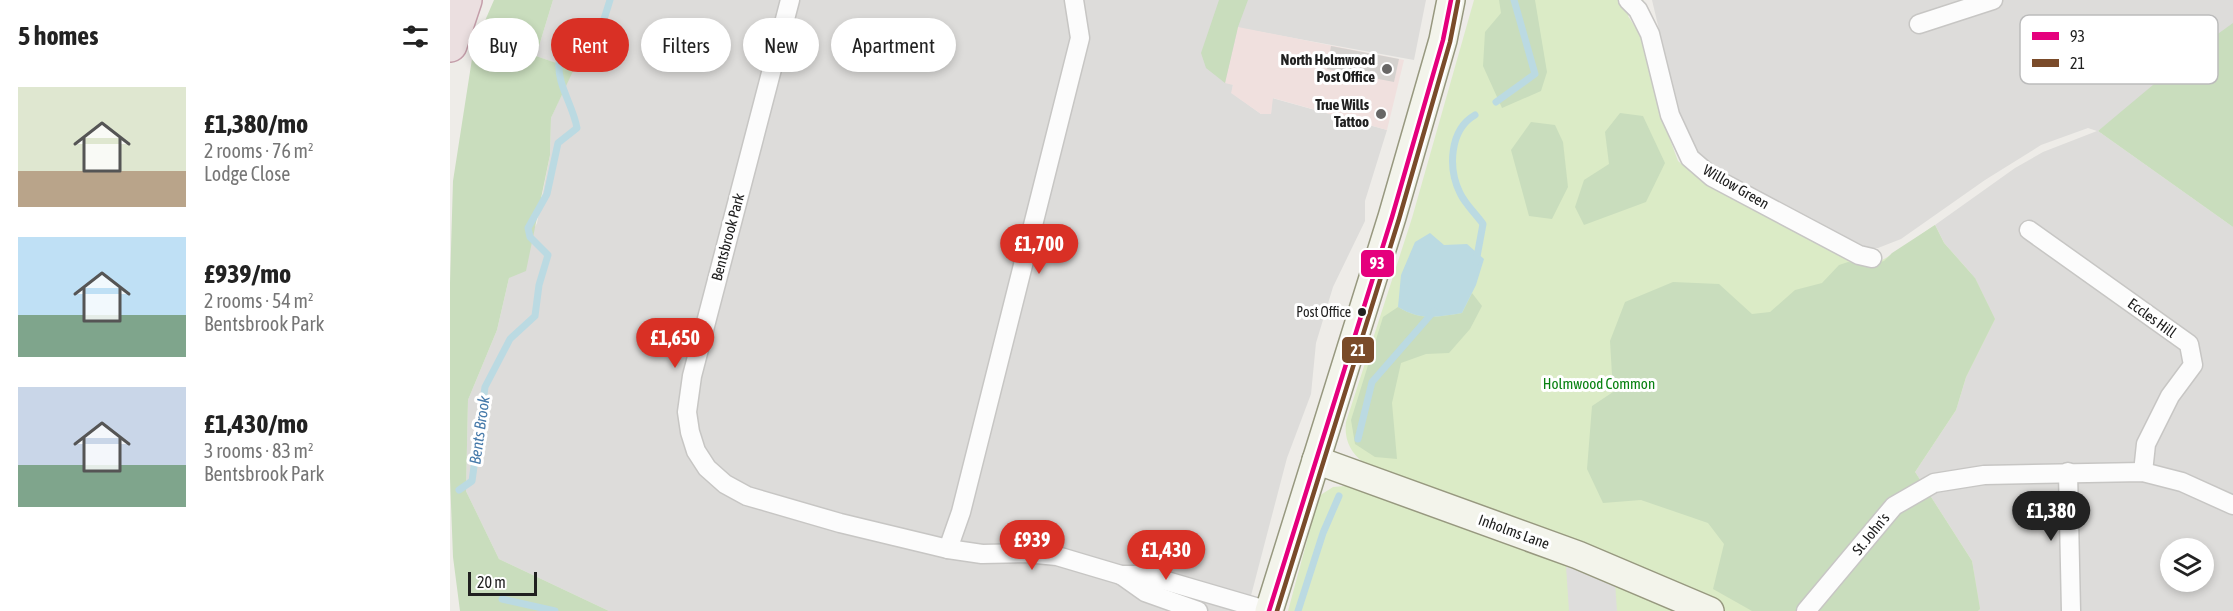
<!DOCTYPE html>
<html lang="en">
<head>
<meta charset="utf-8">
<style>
  :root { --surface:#fff; --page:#f6f6f6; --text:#222; --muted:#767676; --accent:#d93025 }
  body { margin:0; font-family:"Asap Condensed",sans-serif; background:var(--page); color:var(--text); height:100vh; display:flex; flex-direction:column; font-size:22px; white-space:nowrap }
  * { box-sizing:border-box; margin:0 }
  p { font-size:20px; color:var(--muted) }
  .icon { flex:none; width:33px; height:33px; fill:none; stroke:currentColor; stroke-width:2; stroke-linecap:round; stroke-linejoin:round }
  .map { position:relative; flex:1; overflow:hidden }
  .drawer { display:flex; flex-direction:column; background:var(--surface); width:450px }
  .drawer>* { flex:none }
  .hud { position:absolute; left:18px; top:18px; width:570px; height:54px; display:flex; gap:12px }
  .tools { position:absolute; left:1710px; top:538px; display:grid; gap:12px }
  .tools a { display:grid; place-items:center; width:54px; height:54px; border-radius:50%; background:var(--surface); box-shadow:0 3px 9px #0003; font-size:30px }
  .scale { position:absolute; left:18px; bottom:15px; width:69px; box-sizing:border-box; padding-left:6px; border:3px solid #202020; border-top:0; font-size:16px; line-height:21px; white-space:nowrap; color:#202020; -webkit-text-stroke:4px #fff; paint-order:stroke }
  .price { position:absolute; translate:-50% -51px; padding:0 14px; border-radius:21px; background:var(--accent); color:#fff; font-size:20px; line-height:39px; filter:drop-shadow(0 2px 3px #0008) }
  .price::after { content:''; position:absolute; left:50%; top:36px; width:18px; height:14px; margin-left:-9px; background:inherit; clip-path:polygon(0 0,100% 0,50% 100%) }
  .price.selected { background:#222; color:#fff }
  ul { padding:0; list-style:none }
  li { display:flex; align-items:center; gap:18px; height:150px; padding:0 18px }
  li span { display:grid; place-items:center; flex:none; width:168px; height:120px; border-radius:0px; color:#555 }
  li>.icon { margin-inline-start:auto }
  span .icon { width:72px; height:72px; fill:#fffc; stroke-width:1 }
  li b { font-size:26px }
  h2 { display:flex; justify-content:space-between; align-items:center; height:72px; padding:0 18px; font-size:26px }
  .tag { padding:0 21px; border-radius:27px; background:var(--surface); box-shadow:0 3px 9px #0003; font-size:21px; line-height:54px }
  .tag.selected { background:var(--accent); color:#fff }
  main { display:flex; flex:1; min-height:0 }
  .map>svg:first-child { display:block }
  .residential { fill:#dddcda; fill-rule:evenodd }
  .commercial { fill:#f0e0de }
  .grass { fill:#dbebc6 }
  .forest { fill:#c9ddbd }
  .parking { fill:#dedddc }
  .water { fill:#bbdae2 }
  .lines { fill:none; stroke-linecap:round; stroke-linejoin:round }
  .stream { stroke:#bbdae2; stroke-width:7 }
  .building { fill:#d5d2cf }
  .street-casing { stroke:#c7c6c4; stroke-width:21 }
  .secondary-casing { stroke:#97987f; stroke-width:30 }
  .highway-casing { stroke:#c49eaa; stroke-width:36 }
  .street { stroke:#fcfcfc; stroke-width:18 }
  .secondary { stroke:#f3f4eb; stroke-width:27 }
  .highway { stroke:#ebdfe0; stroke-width:33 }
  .bus-1-casing { stroke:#fff; stroke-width:9 }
  .bus-2-casing { stroke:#fff; stroke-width:9 }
  .bus-1 { stroke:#e5007d; stroke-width:4.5 }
  .bus-2 { stroke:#7a4b2a; stroke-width:4.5 }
  .poi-dot { fill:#686766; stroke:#fff; stroke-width:2 }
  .bus-dot { fill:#202020; stroke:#fff; stroke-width:2 }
  .labels { text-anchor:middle; stroke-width:6; stroke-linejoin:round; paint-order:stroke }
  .bus-label { font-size:14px; fill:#202020; stroke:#fff; text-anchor:end }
  .poi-label { font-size:15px; font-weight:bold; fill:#202020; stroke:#fff; text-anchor:end }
  .street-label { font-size:15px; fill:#202020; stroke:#fff }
  .park-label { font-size:15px; fill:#098212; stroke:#fff }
  .water-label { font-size:16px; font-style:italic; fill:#467aaa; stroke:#fff }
  .key { fill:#fff; stroke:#bcbcbc; stroke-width:1.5 }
  .key-label { font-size:16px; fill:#202020 }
  .line-badge { stroke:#fff; stroke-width:2 }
  .badge-label { font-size:16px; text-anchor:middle; font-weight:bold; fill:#fff }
</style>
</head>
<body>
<main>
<section class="drawer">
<h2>5 homes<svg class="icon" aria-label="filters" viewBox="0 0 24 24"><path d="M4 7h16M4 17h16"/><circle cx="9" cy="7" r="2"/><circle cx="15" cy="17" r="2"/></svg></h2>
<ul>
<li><span style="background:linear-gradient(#dfe7d0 70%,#b9a48a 0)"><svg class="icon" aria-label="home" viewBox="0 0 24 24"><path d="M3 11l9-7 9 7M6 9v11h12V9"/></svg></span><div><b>£1,380/mo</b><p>2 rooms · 76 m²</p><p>Lodge Close</p></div></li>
<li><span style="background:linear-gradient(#bfe0f5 65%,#7fa58c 0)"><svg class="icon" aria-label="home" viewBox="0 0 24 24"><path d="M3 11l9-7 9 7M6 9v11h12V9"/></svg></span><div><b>£939/mo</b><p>2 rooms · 54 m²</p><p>Bentsbrook Park</p></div></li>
<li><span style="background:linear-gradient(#c9d6e8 65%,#7fa58c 0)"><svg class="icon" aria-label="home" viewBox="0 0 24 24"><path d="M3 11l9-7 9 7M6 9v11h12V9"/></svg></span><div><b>£1,430/mo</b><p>3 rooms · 83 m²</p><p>Bentsbrook Park</p></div></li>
</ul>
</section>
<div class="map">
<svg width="1783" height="611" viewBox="0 0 1783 611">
  <rect width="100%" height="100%" fill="#eeece8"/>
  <!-- residential -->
  <g class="residential">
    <path d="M 103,0 L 976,0 L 964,60 L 789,28 L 782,93 L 811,114 L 821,114 L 822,98 L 937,130 L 915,201 L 915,221 L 883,287 L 866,343 L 861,394 L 837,458 L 797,611 L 159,611 L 49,559 L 16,491 L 18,400 L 47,330 L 59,278 L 87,223 L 100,155 L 101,118 L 123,69 L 86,56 Z"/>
    <path d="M 1202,0 L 1783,0 L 1783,28 L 1648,131 L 1783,227 L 1783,611 L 1528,611 L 1529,609 L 1522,561 L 1465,472 L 1506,410 L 1516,377 L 1525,278 L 1494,243 L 1485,225 L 1565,168 L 1593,152 L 1647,131 L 1638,128 L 1591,145 L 1535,180 L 1451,239 L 1428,248 L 1418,248 L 1273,176 L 1251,158 L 1229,114 ZM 1720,549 L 1754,549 L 1754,582 L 1720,582 Z"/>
  </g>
  <!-- commercial -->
  <path class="commercial" d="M 788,27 L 954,60 L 937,130 L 823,98 L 821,114 L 811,114 L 781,93 L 783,85 L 775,83 Z"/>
  <!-- grass -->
  <path class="grass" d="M 1024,0 L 1194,0 L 1178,16 L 1191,36 L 1212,118 L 1228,161 L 1255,184 L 1353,233 L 1422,264 C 1438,260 1469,235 1485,225 L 1494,243 L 1525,278 L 1545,319 L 1516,377 L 1506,410 L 1465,472 L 1522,561 L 1530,609 L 1528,611 L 838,611 L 869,496 L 883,487 L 907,485 L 913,462 C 900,452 894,439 896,422 L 962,218 Z"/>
  <!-- forest -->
  <g class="forest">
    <path d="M 44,0 L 103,0 L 86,56 L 124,69 L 101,118 L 100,155 L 76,271 L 59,278 L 47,330 L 18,400 L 16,491 L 49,559 L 159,611 L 10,611 L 3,557 L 0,478 L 0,283 L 3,181 L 24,46 Z"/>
    <path d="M 769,0 L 798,0 L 788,27 L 775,83 L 756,68 L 751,53 Z"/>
    <path d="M 1049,0 L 1085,0 L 1097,72 L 1091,91 L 1052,108 L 1033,66 L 1035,32 L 1051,13 Z"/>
    <path d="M 1783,23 L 1783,227 L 1648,131 L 1740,54 Z"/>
    <path d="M 1170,113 L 1193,116 L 1215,163 L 1196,202 L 1134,225 L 1125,207 L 1134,180 L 1159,164 L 1155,132 Z"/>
    <path d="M 1081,122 L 1105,125 L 1113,142 L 1118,187 L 1102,219 L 1079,216 L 1061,150 Z"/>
    <path d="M 1485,225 L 1494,243 L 1525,278 L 1545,319 L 1516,377 L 1506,410 L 1465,472 L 1522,561 L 1530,609 L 1528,611 L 1302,611 L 1263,589 L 1274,544 L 1258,523 L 1191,500 L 1153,503 L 1137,469 L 1142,406 L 1163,392 L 1160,341 L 1175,302 L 1223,282 L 1269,284 L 1302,314 L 1320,312 L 1345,290 L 1372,283 L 1389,265 L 1398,262 L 1422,264 L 1434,261 L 1442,253 Z"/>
    <path d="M 1022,293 L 1032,306 L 1020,329 L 999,353 L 976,354 L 951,363 L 942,403 L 947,459 L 925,457 L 905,444 L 901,420 L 933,317 L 948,307 C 971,321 987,317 1012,313 Z"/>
  </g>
  <!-- parking -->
  <path class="parking" d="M 1116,566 L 1165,582 L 1167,611 L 1119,611 Z"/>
  <!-- water -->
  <path class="water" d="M 980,233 L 994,245 L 1017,244 L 1034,259 L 1026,285 L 1012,313 C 987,317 971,321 948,307 L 951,275 L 965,242 Z"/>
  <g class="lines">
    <!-- stream -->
    <g class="stream">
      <path d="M 1046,102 L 1085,74 L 1064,0"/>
      <path d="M 1025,115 C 999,130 998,169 1010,193 C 1015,204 1026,214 1033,224 L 1026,262"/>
      <path d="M 908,439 L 922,382 L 984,311"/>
      <path d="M 9,490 L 22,481 L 35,387 L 60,339 L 85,316 L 89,285 L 98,255 L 80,237 L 78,228 L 97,194 L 108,143 L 127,128 C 123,105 107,85 109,62 C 148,46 148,38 160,0"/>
      <path d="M 52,599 L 105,611"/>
      <path d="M 848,611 L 873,533 L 889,496"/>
    </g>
  </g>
  <!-- building -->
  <path class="building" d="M 881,46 L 949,59 L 944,82 L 877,69 Z"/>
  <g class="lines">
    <!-- street casing -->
    <g class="street-casing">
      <g id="street">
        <path d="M 340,0 L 242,376 L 237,412 L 240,432 L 246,451 L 257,468 L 275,484 L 297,496 L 390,523 L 498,549 L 532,554 L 576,553 L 607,556 L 671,575 L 696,575 L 819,611"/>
        <path d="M 1178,0 L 1188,10 L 1200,34 L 1220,115 L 1240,158 L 1262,177 L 1409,255 L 1422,258"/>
        <path d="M 1469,24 L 1543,0"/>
        <path d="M 1579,230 L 1739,344 L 1743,365 L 1720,396 L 1696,444 L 1693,472"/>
        <path d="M 1618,472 L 1621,611"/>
        <path d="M 498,549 L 511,512 L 630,38 L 624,0"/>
        <path d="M 671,575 L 695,592 L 748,611"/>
        <path d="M 1356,611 L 1444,506 L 1484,483 L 1534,475 L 1693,472 L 1732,482 L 1783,505"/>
      </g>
    </g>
    <!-- secondary casing -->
    <g class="secondary-casing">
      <g id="secondary">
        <path d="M 866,460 L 1128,555 L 1260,611"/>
        <path d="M 819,611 L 942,217 L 993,40 L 1001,0"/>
      </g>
    </g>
    <!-- highway casing -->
    <g class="highway-casing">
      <path id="highway" d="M 0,45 L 15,0"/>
    </g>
    <!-- street -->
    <use href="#street" class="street"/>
    <!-- secondary -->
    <use href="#secondary" class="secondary"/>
    <!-- highway -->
    <use href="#highway" class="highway"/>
    <!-- bus-1 casing -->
    <g class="bus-1-casing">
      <path id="bus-1" d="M 819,611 L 942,217 L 993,40 L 1001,0"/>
    </g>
    <!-- bus-2 casing -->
    <g class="bus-2-casing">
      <path id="bus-2" d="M 827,611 L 949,219 L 1000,42 L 1008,1"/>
    </g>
    <!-- bus-1 -->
    <use href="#bus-1" class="bus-1"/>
    <!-- bus-2 -->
    <use href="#bus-2" class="bus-2"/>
  </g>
  <!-- markers -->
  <g class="poi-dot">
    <circle cx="937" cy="69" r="6"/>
    <circle cx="931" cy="114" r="6"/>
  </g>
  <circle class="bus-dot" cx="912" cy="312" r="5"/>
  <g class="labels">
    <!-- bus labels -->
    <g class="bus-label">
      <text x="901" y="317">Post Office</text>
    </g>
    <!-- poi labels -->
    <g class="poi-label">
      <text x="925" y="65">North Holmwood<tspan x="925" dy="17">Post Office</tspan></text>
      <text x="919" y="110">True Wills<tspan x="919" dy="17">Tattoo</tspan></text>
    </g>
    <!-- street labels -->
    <g class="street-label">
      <text transform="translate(1286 187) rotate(30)" y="5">Willow Green</text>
      <text transform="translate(278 237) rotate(-75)" y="5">Bentsbrook Park</text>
      <text transform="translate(1702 318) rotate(36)" y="5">Eccles Hill</text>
      <text transform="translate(1064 532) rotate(20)" y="5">Inholms Lane</text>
      <text transform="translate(1421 534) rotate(-51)" y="5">St. John's</text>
    </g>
    <!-- park labels -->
    <g class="park-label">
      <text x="1149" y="389">Holmwood Common</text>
    </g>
    <!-- water labels -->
    <g class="water-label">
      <text transform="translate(29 430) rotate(-82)" y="6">Bents Brook</text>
    </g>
  </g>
  <!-- legend -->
  <rect x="1570" y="15" width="198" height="69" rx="9" class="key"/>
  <rect x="1582" y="32" width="27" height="8" fill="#e5007d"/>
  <rect x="1582" y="59" width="27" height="8" fill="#7a4b2a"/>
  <g class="key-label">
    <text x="1620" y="42">93</text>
    <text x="1620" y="69">21</text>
  </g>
  <g class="line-badge">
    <rect x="910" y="249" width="35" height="29" rx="6" fill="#e5007d"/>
    <rect x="891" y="336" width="34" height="28" rx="6" fill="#7a4b2a"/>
  </g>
  <g class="badge-label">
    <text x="927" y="269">93</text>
    <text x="908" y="356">21</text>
  </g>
</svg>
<div class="tools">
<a><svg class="icon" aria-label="layers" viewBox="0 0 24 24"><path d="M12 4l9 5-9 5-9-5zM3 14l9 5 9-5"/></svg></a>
</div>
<div class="scale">20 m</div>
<b class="price" style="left:589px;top:275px">£1,700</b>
<b class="price" style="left:225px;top:369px">£1,650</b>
<b class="price selected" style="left:1601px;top:542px">£1,380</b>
<b class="price" style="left:582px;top:571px">£939</b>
<b class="price" style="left:716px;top:581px">£1,430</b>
<div class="hud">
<a class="tag">Buy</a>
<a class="tag selected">Rent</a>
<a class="tag">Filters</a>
<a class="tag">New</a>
<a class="tag">Apartment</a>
</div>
</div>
</main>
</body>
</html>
